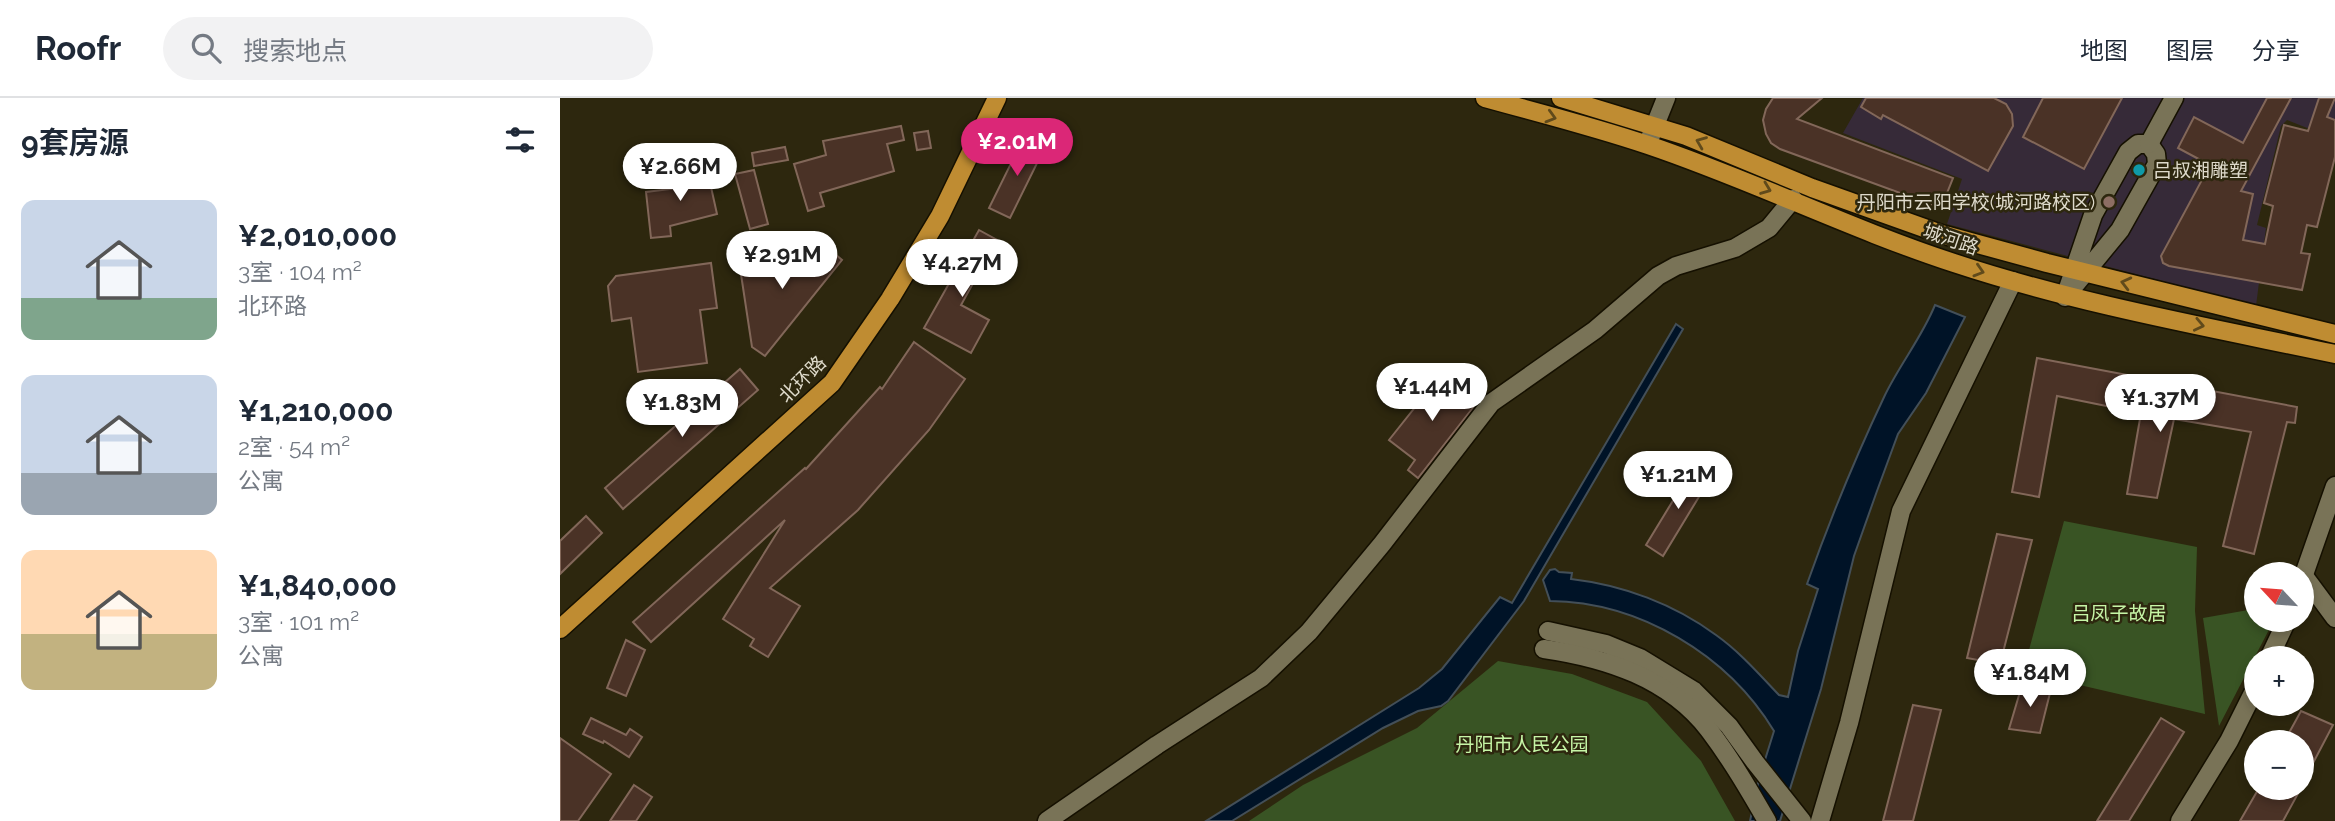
<!DOCTYPE html>
<html lang="zh">
<head>
<meta charset="utf-8">
<style>
  :root { --surface:#fff; --page:#f2f2f3; --text:#1f2937; --muted:#747a83; --line:#e0e1e3; --accent:#db2777 }
  body { margin:0; font-family:Raleway,"Noto Sans SC",sans-serif; background:var(--page); color:var(--text); height:100vh; display:flex; flex-direction:column; font-size:26px; white-space:nowrap }
  * { box-sizing:border-box; margin:0 }
  p { font-size:23px; color:var(--muted) }
  .icon { flex:none; width:38px; height:38px; fill:none; stroke:currentColor; stroke-width:2; stroke-linecap:round; stroke-linejoin:round }
  .map { position:relative; flex:1; overflow:hidden }
  .details { display:flex; flex-direction:column; background:var(--surface); width:560px }
  .details>* { flex:none }
  .needle { width:46px; rotate:296deg }
  .controls { position:absolute; left:1684px; top:464px; display:grid; gap:14px }
  .controls a { display:grid; place-items:center; width:70px; height:70px; border-radius:50%; background:var(--surface); box-shadow:0 4px 10px #0003; font-size:35px }
  .price { position:absolute; translate:-50% -60px; padding:0 16px; border-radius:24px; background:#fff; color:#222; font-size:23px; line-height:46px; filter:drop-shadow(0 2px 4px #0008) }
  .price::after { content:''; position:absolute; left:50%; top:42px; width:21px; height:16px; margin-left:-10px; background:inherit; clip-path:polygon(0 0,100% 0,50% 100%) }
  .price.selected { background:var(--accent); color:#fff }
  ul { padding:0; list-style:none }
  li { display:flex; align-items:center; gap:21px; height:175px; padding:0 21px }
  li span { display:grid; place-items:center; flex:none; width:196px; height:140px; border-radius:14px; color:#555 }
  li>.icon { margin-inline-start:auto }
  span .icon { width:84px; height:84px; fill:#fffc; stroke-width:1 }
  li b { font-size:30px }
  h2 { display:flex; justify-content:space-between; align-items:center; height:84px; padding:0 21px; font-size:30px }
  header { display:flex; align-items:center; gap:42px; box-sizing:border-box; height:98px; padding:0 35px; background:var(--surface); border-bottom:2px solid var(--line) }
  header strong { font-size:33px }
  nav { display:flex; gap:38px; margin-inline-start:auto; font-size:24px }
  .search { width:490px; height:63px; background:var(--page); display:flex; align-items:center; gap:18px; box-sizing:border-box; padding:0 24px; border-radius:38px; color:var(--muted); font-size:26px }
  main { display:flex; flex:1; min-height:0 }
  .map>svg:first-child { display:block }
  .education { fill:#362a38 }
  .green { fill:#395424 }
  .water { fill:#001327; stroke:#434f58; stroke-width:2 }
  .building { fill:#4a3226; stroke:#826759; stroke-width:2 }
  .lines { fill:none; stroke-linecap:round; stroke-linejoin:round }
  .minor-casing { stroke:#151000; stroke-width:21 }
  .major-casing { stroke:#151000; stroke-width:21 }
  .minor { stroke:#797357; stroke-width:18 }
  .major { stroke:#bf8c32; stroke-width:18 }
  .oneway { stroke:#604a1b }
  .culture-dot { fill:#0f9aa8; stroke:#2d270e; stroke-width:2.5 }
  .education-dot { fill:#8d6e63; stroke:#2d270e; stroke-width:2.5 }
  .labels { text-anchor:middle; stroke-width:5; stroke-linejoin:round; paint-order:stroke }
  .poi-label { font-size:19px; fill:#dedacb; stroke:#2d270e; text-anchor:start }
  .street-label { font-size:19px; fill:#dedacb; stroke:#2d270e }
  .park-label { font-size:19px; fill:#c6f5a6; stroke:#2d270e }
</style>
</head>
<body>
<header>
<strong>Roofr</strong>
<div class="search"><svg class="icon" aria-label="search" viewBox="0 0 24 24"><circle cx="10" cy="10" r="6"/><path d="M15 15l6 6"/></svg>搜索地点</div>
<nav><a>地图</a><a>图层</a><a>分享</a></nav>
</header>
<main>
<section class="details">
<h2>9套房源<svg class="icon" aria-label="filters" viewBox="0 0 24 24"><path d="M4 7h16M4 17h16"/><circle cx="9" cy="7" r="2"/><circle cx="15" cy="17" r="2"/></svg></h2>
<ul>
<li><span style="background:linear-gradient(#c9d6e8 70%,#7fa58c 0)"><svg class="icon" aria-label="home" viewBox="0 0 24 24"><path d="M3 11l9-7 9 7M6 9v11h12V9"/></svg></span><div><b>¥2,010,000</b><p>3室 · 104 m²</p><p>北环路</p></div></li>
<li><span style="background:linear-gradient(#c9d6e8 70%,#9aa5b1 0)"><svg class="icon" aria-label="home" viewBox="0 0 24 24"><path d="M3 11l9-7 9 7M6 9v11h12V9"/></svg></span><div><b>¥1,210,000</b><p>2室 · 54 m²</p><p>公寓</p></div></li>
<li><span style="background:linear-gradient(#ffd9b3 60%,#c2b280 0)"><svg class="icon" aria-label="home" viewBox="0 0 24 24"><path d="M3 11l9-7 9 7M6 9v11h12V9"/></svg></span><div><b>¥1,840,000</b><p>3室 · 101 m²</p><p>公寓</p></div></li>
</ul>
</section>
<div class="map">
<svg width="1775" height="723" viewBox="0 0 1775 723">
  <rect width="100%" height="100%" fill="#2d270e"/>
  <!-- education -->
  <path class="education" d="M 1303,0 L 1775,0 L 1775,41 L 1727,22 L 1721,28 L 1697,127 L 1706,130 L 1696,208 L 1387,126 L 1402,81 L 1283,35 Z"/>
  <!-- green -->
  <g class="green">
    <path d="M 1504,423 L 1637,449 L 1635,513 L 1645,616 L 1463,574 Z"/>
    <path d="M 1694,511 L 1696,522 L 1714,522 L 1659,628 L 1643,520 Z"/>
    <path d="M 938,563 L 1012,576 L 1087,604 L 1141,663 L 1175,723 L 689,723 L 743,687 L 857,630 Z"/>
  </g>
  <!-- water -->
  <g class="water">
    <path d="M 1375,207 L 1405,219 L 1366,295 L 1338,336 L 1317,393 L 1294,458 L 1261,591 L 1220,723 L 1190,723 L 1199,681 L 1214,633 C 1168,557 1080,504 990,503 L 983,482 L 990,472 L 995,471 L 999,474 L 1012,475 L 1011,481 C 1063,487 1114,506 1156,537 C 1180,554 1199,576 1219,597 L 1228,599 L 1238,553 L 1258,491 L 1247,486 C 1270,421 1296,358 1325,297 C 1340,266 1362,239 1375,207 Z"/>
    <path d="M 1116,226 L 1123,231 L 964,503 L 888,603 L 881,608 L 858,613 L 823,630 L 672,723 L 646,723 L 859,590 L 882,571 L 940,499 L 952,505 Z"/>
  </g>
  <!-- building -->
  <g class="building">
    <path d="M 1213,0 L 1262,0 L 1237,21 L 1393,80 L 1381,110 L 1220,51 L 1211,45 L 1206,36 L 1203,22 L 1206,11 Z"/>
    <path d="M 1306,0 L 1434,0 L 1446,6 L 1452,16 L 1453,28 L 1428,73 L 1323,17 L 1321,21 L 1301,9 Z"/>
    <path d="M 1483,0 L 1562,0 L 1524,71 L 1463,39 Z"/>
    <path d="M 1707,0 L 1731,0 L 1681,93 L 1693,96 L 1683,142 L 1705,146 L 1713,108 L 1704,105 L 1724,27 L 1748,33 L 1759,0 L 1775,0 L 1767,19 L 1775,22 L 1775,59 L 1757,129 L 1747,127 L 1741,155 L 1750,156 L 1742,192 L 1609,168 L 1603,165 L 1601,158 L 1650,67 L 1618,50 L 1634,19 L 1683,45 Z"/>
    <path d="M 341,28 L 344,42 L 327,46 L 334,73 L 260,95 L 264,108 L 248,113 L 234,66 L 266,57 L 263,43 Z"/>
    <path d="M 368,33 L 371,50 L 357,52 L 354,35 Z"/>
    <path d="M 464,39 L 485,49 L 450,120 L 429,110 Z"/>
    <path d="M 225,49 L 228,62 L 194,68 L 192,55 Z"/>
    <path d="M 147,71 L 157,116 L 110,128 L 111,138 L 91,140 L 86,94 L 111,91 L 108,79 Z"/>
    <path d="M 194,72 L 208,126 L 190,131 L 175,76 Z"/>
    <path d="M 419,132 L 437,142 L 401,207 L 429,222 L 411,255 L 364,230 Z"/>
    <path d="M 268,150 L 282,162 L 205,258 L 192,249 L 179,163 Z"/>
    <path d="M 151,165 L 157,210 L 140,212 L 147,265 L 78,274 L 71,220 L 52,223 L 48,188 L 56,178 Z"/>
    <path d="M 354,244 L 405,281 L 369,332 L 298,412 L 210,490 L 240,508 L 208,559 L 190,548 L 194,541 L 163,521 L 225,422 L 91,544 L 73,524 L 245,370 L 246,371 L 320,289 L 322,291 Z"/>
    <path d="M 1477,260 L 1737,309 L 1735,325 L 1727,324 L 1694,456 L 1663,448 L 1691,334 L 1614,321 L 1597,400 L 1567,396 L 1581,315 L 1497,298 L 1479,399 L 1452,394 Z"/>
    <path d="M 180,271 L 198,292 L 63,411 L 45,390 Z"/>
    <path d="M 884,273 L 900,286 L 896,291 L 915,307 L 858,380 L 848,372 L 855,362 L 829,342 Z"/>
    <path d="M 1134,368 L 1151,379 L 1103,458 L 1086,447 Z"/>
    <path d="M 26,418 L 42,435 L 0,476 L 0,443 Z"/>
    <path d="M 1437,436 L 1472,442 L 1440,566 L 1407,560 Z"/>
    <path d="M 66,542 L 85,552 L 66,598 L 47,590 Z"/>
    <path d="M 1462,587 L 1491,591 L 1480,635 L 1449,631 Z"/>
    <path d="M 1353,607 L 1381,612 L 1353,723 L 1323,723 Z"/>
    <path d="M 1741,613 L 1773,627 L 1741,688 L 1741,644 L 1724,644 Z"/>
    <path d="M 31,620 L 66,637 L 70,631 L 82,639 L 69,659 L 44,643 L 43,645 L 23,636 Z"/>
    <path d="M 1601,620 L 1624,634 L 1569,723 L 1537,723 Z"/>
    <path d="M 0,640 L 51,676 L 18,723 L 0,723 Z"/>
    <path d="M 74,687 L 92,699 L 76,723 L 50,723 Z"/>
    <path d="M 1699,690 L 1741,690 L 1723,723 L 1680,723 Z"/>
  </g>
  <g class="lines">
    <!-- minor casing -->
    <g class="minor-casing">
      <g id="minor">
        <path d="M 1090,40 L 1106,0"/>
        <path d="M 1578,46 L 1589,46 L 1596,56 L 1597,66 L 1560,132 L 1505,199 L 1533,117 L 1568,54 Z"/>
        <path d="M 1589,46 L 1614,0"/>
        <path d="M 1744,478 L 1775,520"/>
        <path d="M 1741,485 L 1775,388"/>
        <path d="M 988,533 L 1046,546 L 1080,560 L 1134,593 L 1169,628 L 1195,664 L 1242,723"/>
        <path d="M 984,551 C 1046,560 1109,580 1149,632 C 1171,661 1189,692 1207,723"/>
        <path d="M 1709,560 L 1727,522"/>
        <path d="M 487,723 L 597,647 L 701,580 L 749,534 L 822,446 L 931,305 L 1035,232 L 1098,178 L 1116,168 L 1175,150 L 1209,130 L 1233,101"/>
        <path d="M 1260,723 L 1289,625 L 1341,413 L 1453,183"/>
        <path d="M 1620,723 L 1669,643 L 1696,589"/>
      </g>
    </g>
    <!-- major casing -->
    <g class="major-casing">
      <g id="major">
        <path d="M 925,0 C 979,15 1035,29 1088,47 C 1192,82 1290,131 1394,165 C 1518,206 1647,229 1775,256"/>
        <path d="M 1001,0 L 1126,38 L 1252,90 L 1381,136 L 1487,165 L 1775,236"/>
        <path d="M 0,531 L 272,285 L 330,201 L 380,118 L 437,0"/>
      </g>
    </g>
    <!-- minor -->
    <use href="#minor" class="minor"/>
    <!-- major -->
    <use href="#major" class="major"/>
  </g>
  <!-- one-way arrows -->
  <defs><path id="oneway-chevron" d="M-2-3.5L2.5 0L-2 3.5" fill="none" stroke-width="1.6" stroke-linecap="round" stroke-linejoin="round" transform="scale(1.75)"/></defs>
  <g class="oneway">
    <use href="#oneway-chevron" transform="translate(991 19) rotate(16)"/>
    <use href="#oneway-chevron" transform="translate(1141 44) rotate(-158)"/>
    <use href="#oneway-chevron" transform="translate(1206 91) rotate(21)"/>
    <use href="#oneway-chevron" transform="translate(1419 173) rotate(17)"/>
    <use href="#oneway-chevron" transform="translate(1566 185) rotate(-166)"/>
    <use href="#oneway-chevron" transform="translate(1639 227) rotate(12)"/>
  </g>
  <!-- markers -->
  <circle class="culture-dot" cx="1579" cy="72" r="7"/>
  <circle class="education-dot" cx="1549" cy="104" r="7"/>
  <g class="labels">
    <!-- poi labels -->
    <g class="poi-label">
      <text x="1593" y="79">吕叔湘雕塑</text>
      <text x="1535" y="111" text-anchor="end">丹阳市云阳学校(城河路校区)</text>
    </g>
    <!-- street labels -->
    <g class="street-label">
      <text transform="translate(1391 141) rotate(19)" y="7">城河路</text>
      <text transform="translate(242 281) rotate(-45)" y="7">北环路</text>
    </g>
    <!-- park labels -->
    <g class="park-label">
      <text x="1559" y="522">吕凤子故居</text>
      <text x="962" y="653">丹阳市人民公园</text>
    </g>
  </g>
</svg>
<div class="controls">
<a><svg class="needle" viewBox="-14 -14 28 28"><path d="M0-13l5 13h-10z" fill="#e53935"/><path d="M0 13l5-13h-10z" fill="#747a83"/></svg></a>
<a>+</a>
<a>−</a>
</div>
<b class="price selected" style="left:457px;top:80px">¥2.01M</b>
<b class="price" style="left:120px;top:105px">¥2.66M</b>
<b class="price" style="left:222px;top:193px">¥2.91M</b>
<b class="price" style="left:402px;top:201px">¥4.27M</b>
<b class="price" style="left:872px;top:325px">¥1.44M</b>
<b class="price" style="left:1600px;top:336px">¥1.37M</b>
<b class="price" style="left:122px;top:341px">¥1.83M</b>
<b class="price" style="left:1118px;top:413px">¥1.21M</b>
<b class="price" style="left:1470px;top:611px">¥1.84M</b>
</div>
</main>
</body>
</html>
